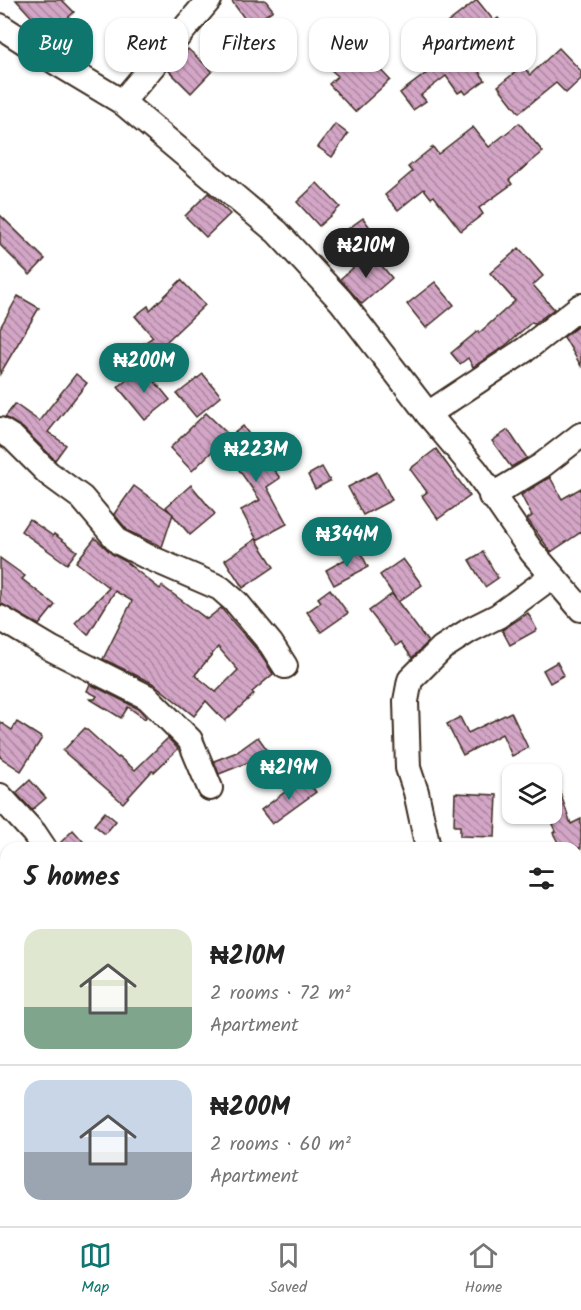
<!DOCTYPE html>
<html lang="en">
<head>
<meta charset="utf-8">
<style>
  :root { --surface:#fff; --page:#f2f2f2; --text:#222; --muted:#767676; --line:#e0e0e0; --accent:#0f766e }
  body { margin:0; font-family:Kalam,sans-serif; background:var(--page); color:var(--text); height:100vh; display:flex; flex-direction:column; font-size:22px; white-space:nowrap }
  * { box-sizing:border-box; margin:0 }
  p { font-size:20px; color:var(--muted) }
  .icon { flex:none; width:33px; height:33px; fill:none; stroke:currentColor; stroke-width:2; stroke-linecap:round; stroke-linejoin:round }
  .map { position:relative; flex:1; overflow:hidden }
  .side { position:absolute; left:0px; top:842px; width:582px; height:386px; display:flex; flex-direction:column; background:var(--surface); border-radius:18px 18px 0 0; box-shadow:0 2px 4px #0004 }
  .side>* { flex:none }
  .guide { position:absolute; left:18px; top:18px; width:546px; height:54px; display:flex; gap:12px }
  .fabs { position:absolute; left:502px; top:764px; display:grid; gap:12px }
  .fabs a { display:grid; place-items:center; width:60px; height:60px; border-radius:12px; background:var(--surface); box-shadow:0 2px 4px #0004; font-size:30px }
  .price { position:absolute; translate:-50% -51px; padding:0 14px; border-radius:21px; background:var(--accent); color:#fff; font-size:20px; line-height:39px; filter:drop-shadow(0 2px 3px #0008) }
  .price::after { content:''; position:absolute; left:50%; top:36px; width:18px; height:14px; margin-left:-9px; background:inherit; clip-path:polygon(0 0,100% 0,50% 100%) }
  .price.selected { background:#222; color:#fff }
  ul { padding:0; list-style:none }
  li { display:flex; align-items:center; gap:18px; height:150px; padding:0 24px }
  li+li { border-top:2px solid var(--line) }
  li span { display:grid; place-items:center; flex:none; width:168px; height:120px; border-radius:18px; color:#555 }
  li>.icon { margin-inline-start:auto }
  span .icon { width:72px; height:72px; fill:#fffc; stroke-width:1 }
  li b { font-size:26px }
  h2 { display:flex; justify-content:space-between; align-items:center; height:72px; padding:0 24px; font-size:26px }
  .tag { padding:0 21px; border-radius:18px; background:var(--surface); box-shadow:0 2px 4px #0004; font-size:21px; line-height:54px }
  .tag.selected { background:var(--accent); color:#fff }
  .tab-bar { display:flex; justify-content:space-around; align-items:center; height:84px; border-top:2px solid var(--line); background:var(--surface); font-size:16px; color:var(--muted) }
  .tab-bar a { display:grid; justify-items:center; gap:3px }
  .tab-bar .selected { color:var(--accent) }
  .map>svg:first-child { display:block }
  .building { fill:url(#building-back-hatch); stroke:#3b2a1e; stroke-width:1.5; fill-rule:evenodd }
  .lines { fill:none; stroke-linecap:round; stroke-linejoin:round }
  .minor-casing { stroke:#3b2a1e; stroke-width:28 }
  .minor { stroke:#fff; stroke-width:24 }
</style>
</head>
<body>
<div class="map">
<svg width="581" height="1226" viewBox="0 0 581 1226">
  <defs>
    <pattern id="building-back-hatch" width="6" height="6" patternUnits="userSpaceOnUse" patternTransform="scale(1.5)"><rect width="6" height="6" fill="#d3a5c6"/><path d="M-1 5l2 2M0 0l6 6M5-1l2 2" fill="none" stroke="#ac87a0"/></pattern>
  </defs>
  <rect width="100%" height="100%" fill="#fff"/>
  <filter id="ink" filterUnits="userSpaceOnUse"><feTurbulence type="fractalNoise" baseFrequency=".0167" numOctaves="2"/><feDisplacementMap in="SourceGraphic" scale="12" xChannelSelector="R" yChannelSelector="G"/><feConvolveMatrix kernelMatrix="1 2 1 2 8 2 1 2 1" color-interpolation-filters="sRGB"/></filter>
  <g filter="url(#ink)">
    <!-- building -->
    <g class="building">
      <path d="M 16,0 L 62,0 L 74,12 L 49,36 Z"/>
      <path d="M 231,0 L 265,0 L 273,10 L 250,26 Z"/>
      <path d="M 477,0 L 494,21 L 498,18 L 507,29 L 501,35 L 508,44 L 476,67 L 485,80 L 466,94 L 463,90 L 458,93 L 446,76 L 421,95 L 426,101 L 413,110 L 400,93 L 441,62 L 425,40 Z"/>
      <path d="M 360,48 L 390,80 L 355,112 L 329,84 L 338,76 L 330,69 L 350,51 L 353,54 Z"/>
      <path d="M 559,48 L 581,71 L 581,79 L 566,93 L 556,83 L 519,113 L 498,86 L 523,66 L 530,75 Z"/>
      <path d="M 188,49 L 212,71 L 191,93 L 168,70 Z"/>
      <path d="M 519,123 L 543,152 L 509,180 L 512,184 L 479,208 L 483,214 L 461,231 L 434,196 L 431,198 L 424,189 L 398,210 L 385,195 L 412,172 L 408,167 L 433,147 L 438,154 L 473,127 L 489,147 Z"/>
      <path d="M 335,124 L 348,134 L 332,157 L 318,147 Z"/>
      <path d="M 317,183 L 340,207 L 319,226 L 297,202 Z"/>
      <path d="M 208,193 L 230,214 L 206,237 L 185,216 Z"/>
      <path d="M 0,215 L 45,259 L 30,275 L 0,245 Z"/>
      <path d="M 363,218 L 380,241 L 366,252 L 348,229 Z"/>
      <path d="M 519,248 L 543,276 L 533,285 L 554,309 L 534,324 L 532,322 L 506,345 L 473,367 L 468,358 L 460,364 L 451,353 L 478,331 L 479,333 L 515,301 L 490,273 Z"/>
      <path d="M 371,253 L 392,278 L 362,304 L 340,279 Z"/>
      <path d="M 181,280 L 205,305 L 166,342 L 175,356 L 150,373 L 134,350 L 153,337 L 135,316 L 148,306 L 150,310 Z"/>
      <path d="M 435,282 L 454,305 L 426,328 L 407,304 Z"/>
      <path d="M 18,296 L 39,308 L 0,374 L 0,328 Z"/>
      <path d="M 581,324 L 581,366 L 564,337 Z"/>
      <path d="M 143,367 L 170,400 L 145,420 L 118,387 Z"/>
      <path d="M 76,374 L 87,383 L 48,432 L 66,445 L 55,460 L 23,428 L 5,417 L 15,404 L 39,421 Z"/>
      <path d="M 203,374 L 221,396 L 196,417 L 177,394 Z"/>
      <path d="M 206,413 L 229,435 L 192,471 L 170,448 Z"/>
      <path d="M 243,426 L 280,478 L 267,487 L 287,524 L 257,540 L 241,510 L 260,500 L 221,444 Z"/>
      <path d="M 508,430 L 527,458 L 511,467 L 492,441 Z"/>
      <path d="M 436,449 L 470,496 L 438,519 L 422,496 L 427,492 L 410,469 Z"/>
      <path d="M 322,467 L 330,481 L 315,489 L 308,475 Z"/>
      <path d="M 377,472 L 392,500 L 363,515 L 348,487 Z"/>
      <path d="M 550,477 L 562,499 L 581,488 L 581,532 L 551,552 L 527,519 L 532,516 L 521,495 Z"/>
      <path d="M 191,485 L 215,514 L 190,535 L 166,507 Z"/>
      <path d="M 134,486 L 173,514 L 162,547 L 128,531 L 114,514 Z"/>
      <path d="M 29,519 L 53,536 L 54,534 L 77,551 L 67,564 L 21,531 Z"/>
      <path d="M 95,538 L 112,554 L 123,560 L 160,589 L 162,586 L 207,619 L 221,608 L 259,652 L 273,674 L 252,692 L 254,694 L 225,721 L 206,701 L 194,716 L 154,684 L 103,659 L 132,601 L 115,591 L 88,635 L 75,623 L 109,588 L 76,562 ZM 218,647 L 238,670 L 216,692 L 195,675 Z"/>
      <path d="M 256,539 L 274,567 L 243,588 L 225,560 Z"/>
      <path d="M 360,551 L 368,567 L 334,585 L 326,570 Z"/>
      <path d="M 483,552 L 498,578 L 485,587 L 469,560 Z"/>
      <path d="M 0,558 L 25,576 L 22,579 L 55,605 L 39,625 L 0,603 Z"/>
      <path d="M 403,559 L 422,585 L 398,602 L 380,575 Z"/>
      <path d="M 330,589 L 348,613 L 321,632 L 307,612 L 321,602 L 318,598 Z"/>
      <path d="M 392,594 L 428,642 L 412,658 L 401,642 L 396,646 L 369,611 Z"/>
      <path d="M 528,613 L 537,630 L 510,645 L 502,630 Z"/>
      <path d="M 557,662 L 564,675 L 550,683 L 543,670 Z"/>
      <path d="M 90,684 L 139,709 L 146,717 L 145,719 L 128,707 L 121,718 L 90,699 L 95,699 L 97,696 L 87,691 Z"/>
      <path d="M 511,712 L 528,748 L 512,756 L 502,734 L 463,755 L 447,724 L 460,717 L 468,733 Z"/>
      <path d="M 0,722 L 12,730 L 17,722 L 42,738 L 21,771 L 0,757 Z"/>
      <path d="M 85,728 L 118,758 L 119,757 L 135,770 L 168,738 L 178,749 L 154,772 L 152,771 L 123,803 L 63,751 Z"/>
      <path d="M 258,737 L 276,762 L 265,770 L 257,759 L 219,774 L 214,761 L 237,752 Z"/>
      <path d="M 552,775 L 554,775 L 571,824 L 581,819 L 581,848 L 561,848 L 553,833 L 556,832 L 549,813 L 552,813 Z"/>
      <path d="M 305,777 L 316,792 L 272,824 L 261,810 Z"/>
      <path d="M 30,780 L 46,798 L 32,810 L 16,793 Z"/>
      <path d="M 455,793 L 497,795 L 495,837 L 460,836 L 460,826 L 454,826 Z"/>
      <path d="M 105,812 L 116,821 L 105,834 L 94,825 Z"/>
      <path d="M 73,830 L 89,848 L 58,848 L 58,845 Z"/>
    </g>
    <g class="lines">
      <!-- minor casing -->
      <g class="minor-casing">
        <g id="minor">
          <path d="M 0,26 L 57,63 L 122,102 L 277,232 L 341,301 L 428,414 L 476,471 L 532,552 L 581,609"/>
          <path d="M 122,102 L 209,0"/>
          <path d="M 428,414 L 526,349 L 581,306"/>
          <path d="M 0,430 L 13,438 L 48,473 L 82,498 L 119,542 L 146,556 L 220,588 L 237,603 L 271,644 L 285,666"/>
          <path d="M 491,496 L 541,466 L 581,435"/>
          <path d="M 0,618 L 52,649 L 147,697 L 190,740 L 210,788"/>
          <path d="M 0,796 L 34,833 L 44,848"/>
          <path d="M 428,848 L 416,792 L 408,768 L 406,701 L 410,680 L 442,648 L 470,630 L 498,616 L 551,577"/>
          <path d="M 0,897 L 6,894"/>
          <path d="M 576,1110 L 581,1109"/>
          <path d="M 0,1135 L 6,1141"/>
          <path d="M 80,1221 L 85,1226"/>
          <path d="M 407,1221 L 407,1226"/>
        </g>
      </g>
      <!-- minor -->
      <use href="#minor" class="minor"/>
    </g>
  </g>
</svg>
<div class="fabs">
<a><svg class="icon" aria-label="layers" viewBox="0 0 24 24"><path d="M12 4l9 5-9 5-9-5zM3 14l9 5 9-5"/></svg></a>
</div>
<b class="price selected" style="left:366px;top:279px">₦210M</b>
<b class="price" style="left:144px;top:394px">₦200M</b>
<b class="price" style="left:256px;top:483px">₦223M</b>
<b class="price" style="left:347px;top:568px">₦344M</b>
<b class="price" style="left:289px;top:801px">₦219M</b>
<div class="guide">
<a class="tag selected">Buy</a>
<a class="tag">Rent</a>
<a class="tag">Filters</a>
<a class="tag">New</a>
<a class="tag">Apartment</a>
</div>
<section class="side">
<h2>5 homes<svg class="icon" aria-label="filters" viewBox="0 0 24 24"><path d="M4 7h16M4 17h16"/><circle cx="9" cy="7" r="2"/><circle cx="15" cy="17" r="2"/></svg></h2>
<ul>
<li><span style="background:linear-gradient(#dfe7d0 65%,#7fa58c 0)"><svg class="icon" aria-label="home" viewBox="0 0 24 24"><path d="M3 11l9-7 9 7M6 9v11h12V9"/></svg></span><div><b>₦210M</b><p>2 rooms · 72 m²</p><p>Apartment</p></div></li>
<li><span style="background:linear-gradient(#c9d6e8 60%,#9aa5b1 0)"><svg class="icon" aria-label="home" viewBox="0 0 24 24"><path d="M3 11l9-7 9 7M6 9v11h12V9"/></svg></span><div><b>₦200M</b><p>2 rooms · 60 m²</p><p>Apartment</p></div></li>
</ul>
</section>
</div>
<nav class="tab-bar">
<a class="selected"><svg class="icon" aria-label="map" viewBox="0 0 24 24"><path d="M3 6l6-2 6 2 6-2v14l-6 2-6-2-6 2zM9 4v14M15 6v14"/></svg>Map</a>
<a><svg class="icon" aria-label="saved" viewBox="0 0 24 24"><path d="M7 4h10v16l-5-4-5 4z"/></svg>Saved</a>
<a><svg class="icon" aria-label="home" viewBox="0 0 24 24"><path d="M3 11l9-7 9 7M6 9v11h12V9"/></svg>Home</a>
</nav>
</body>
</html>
